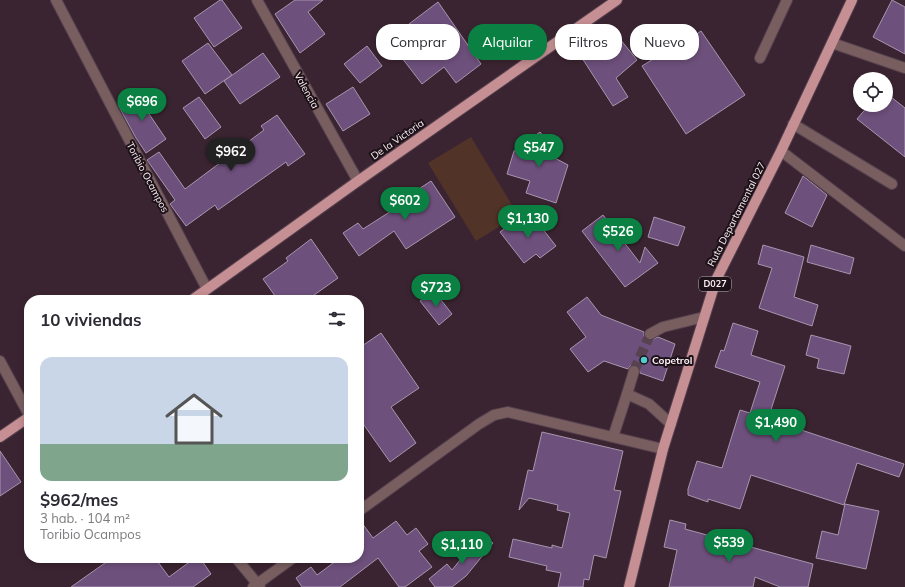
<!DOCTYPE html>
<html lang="es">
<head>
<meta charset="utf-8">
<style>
  :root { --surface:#fff; --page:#f2f2f3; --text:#2b2b33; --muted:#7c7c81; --line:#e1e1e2; --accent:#0b8043 }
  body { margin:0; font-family:Mulish,sans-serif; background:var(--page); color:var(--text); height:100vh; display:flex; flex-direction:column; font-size:15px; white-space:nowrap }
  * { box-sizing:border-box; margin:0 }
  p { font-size:13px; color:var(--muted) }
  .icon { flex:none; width:22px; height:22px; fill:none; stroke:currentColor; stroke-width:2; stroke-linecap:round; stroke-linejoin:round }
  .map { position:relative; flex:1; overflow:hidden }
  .drawer { position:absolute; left:24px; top:295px; width:340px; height:268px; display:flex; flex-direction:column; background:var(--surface); border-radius:16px; box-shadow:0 2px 6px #0003 }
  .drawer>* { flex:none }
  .top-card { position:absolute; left:376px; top:24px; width:380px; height:36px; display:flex; gap:8px }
  .buttons { position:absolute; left:853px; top:72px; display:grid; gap:8px }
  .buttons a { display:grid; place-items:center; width:40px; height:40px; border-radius:50%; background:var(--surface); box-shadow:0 2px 6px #0003; font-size:20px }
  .price { position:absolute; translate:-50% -34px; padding:0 9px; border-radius:14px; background:var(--accent); color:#fff; font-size:13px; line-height:26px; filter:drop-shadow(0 1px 2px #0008) }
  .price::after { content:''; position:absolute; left:50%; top:24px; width:12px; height:9px; margin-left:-6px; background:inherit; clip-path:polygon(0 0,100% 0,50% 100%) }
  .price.current { background:#222; color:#fff }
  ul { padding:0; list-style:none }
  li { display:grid; align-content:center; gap:8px; height:212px; padding:0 16px }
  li+li { border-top:1px solid var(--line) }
  li span { display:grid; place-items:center; height:124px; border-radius:12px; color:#555 }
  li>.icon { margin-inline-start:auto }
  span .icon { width:72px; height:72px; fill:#fffc; stroke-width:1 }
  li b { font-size:17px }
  h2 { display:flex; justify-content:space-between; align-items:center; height:48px; padding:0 16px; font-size:17px }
  .chip { padding:0 14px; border-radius:16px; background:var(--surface); box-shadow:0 2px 6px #0003; font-size:14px; line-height:36px }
  .chip.current { background:var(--accent); color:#fff }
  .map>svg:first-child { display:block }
  .green { fill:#523327 }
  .building { fill:#6e507c; stroke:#a696ae }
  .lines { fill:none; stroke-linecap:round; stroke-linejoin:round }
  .minor-tunnel { stroke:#57424f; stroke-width:10; stroke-dasharray:10 5; stroke-linecap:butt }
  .minor-casing { stroke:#55404d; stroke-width:12 }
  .major-casing { stroke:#55404d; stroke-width:12 }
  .minor { stroke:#795e60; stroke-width:10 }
  .major { stroke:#c58f93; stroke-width:10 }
  .poi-dot { fill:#52cdce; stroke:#1b1117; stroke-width:1.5 }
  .labels { text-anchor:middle; stroke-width:4; stroke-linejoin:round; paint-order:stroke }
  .shield { fill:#1b1117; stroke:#baacb3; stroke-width:1 }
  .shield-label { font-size:9px; font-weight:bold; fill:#feeff6 }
  .street-label { font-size:10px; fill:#feeff6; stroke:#1b1117 }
  .poi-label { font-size:10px; font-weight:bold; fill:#feeff6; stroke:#1b1117; text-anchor:start }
</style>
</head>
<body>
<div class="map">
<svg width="905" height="587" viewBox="0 0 905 587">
  <rect width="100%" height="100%" fill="#3a2431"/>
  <!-- green -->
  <path class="green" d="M 471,137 L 518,215 L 476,241 L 428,163 Z"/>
  <!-- building -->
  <g class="building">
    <path d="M 220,0 L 222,0 L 242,28 L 214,47 L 194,18 Z"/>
    <path d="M 295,0 L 323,0 L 308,12 L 325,34 L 300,53 L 275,14 Z"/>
    <path d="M 892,0 L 905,7 L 905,54 L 873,37 Z"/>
    <path d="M 438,2 L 481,64 L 456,83 L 444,67 L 422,84 L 402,58 L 422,42 L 409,24 Z"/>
    <path d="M 701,31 L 745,95 L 686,134 L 642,66 L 687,38 L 688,40 Z"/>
    <path d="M 620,39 L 637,60 L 616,78 L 628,97 L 613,106 L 582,58 L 597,49 L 600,55 Z"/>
    <path d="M 208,43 L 232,75 L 205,94 L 182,61 Z"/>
    <path d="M 367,46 L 382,66 L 360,83 L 344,64 Z"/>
    <path d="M 263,53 L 280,77 L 240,104 L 224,81 Z"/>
    <path d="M 353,87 L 370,114 L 343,131 L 326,104 Z"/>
    <path d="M 139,91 L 149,105 L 145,108 L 166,139 L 146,153 L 136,138 L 118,105 Z"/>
    <path d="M 886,93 L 905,108 L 905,157 L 857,119 L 869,105 L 886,105 Z"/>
    <path d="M 199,97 L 221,127 L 205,139 L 183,108 Z"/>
    <path d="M 277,115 L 305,154 L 288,166 L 286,162 L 218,210 L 215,205 L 186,226 L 170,204 L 175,200 L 147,160 L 159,152 L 185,189 L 264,130 L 261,126 Z"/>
    <path d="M 540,132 L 555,150 L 549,155 L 568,165 L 556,203 L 526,193 L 530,181 L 507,174 L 514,151 Z"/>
    <path d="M 803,176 L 827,195 L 812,227 L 785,213 Z"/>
    <path d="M 431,181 L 455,217 L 406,249 L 394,231 L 359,256 L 343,233 L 358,223 L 363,229 L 410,199 L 408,196 Z"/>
    <path d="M 531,214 L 556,246 L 540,258 L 536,254 L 524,263 L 500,232 L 512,223 L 515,227 Z"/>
    <path d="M 603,215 L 640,263 L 645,247 L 658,263 L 625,287 L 582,231 Z"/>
    <path d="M 654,217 L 685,227 L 678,246 L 648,237 Z"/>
    <path d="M 311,239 L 338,278 L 307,300 L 278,300 L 263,279 L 288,261 L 286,258 Z"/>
    <path d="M 763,245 L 804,257 L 794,297 L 818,305 L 812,326 L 759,308 L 772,268 L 758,264 Z"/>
    <path d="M 811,245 L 854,258 L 850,274 L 807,262 Z"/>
    <path d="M 434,291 L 452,314 L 439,325 L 420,301 Z"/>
    <path d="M 587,297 L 601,315 L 644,332 L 644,337 L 647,340 L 650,340 L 658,337 L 675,344 L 663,381 L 640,373 L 639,367 L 636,365 L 630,366 L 628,369 L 604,361 L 588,372 L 570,349 L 586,337 L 567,312 Z"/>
    <path d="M 733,323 L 758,331 L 751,355 L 785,366 L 768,419 L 904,464 L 899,477 L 857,463 L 844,505 L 751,475 L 740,509 L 708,499 L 708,502 L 688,495 L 688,489 L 697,461 L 722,468 L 740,410 L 750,413 L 760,382 L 715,367 L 721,350 L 724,351 Z"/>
    <path d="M 381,333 L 419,388 L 391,407 L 416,443 L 390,462 L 359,418 L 359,348 Z"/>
    <path d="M 811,335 L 851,346 L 844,374 L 817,368 L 819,359 L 806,355 Z"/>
    <path d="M 542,432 L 623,451 L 614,490 L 621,491 L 606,558 L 594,555 L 589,580 L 584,579 L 583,587 L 558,587 L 561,573 L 546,570 L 547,566 L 509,557 L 513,539 L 552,548 L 552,545 L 562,548 L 570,513 L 557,510 L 558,505 L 529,498 L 519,510 L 528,470 L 533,471 Z"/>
    <path d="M 0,451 L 21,482 L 0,496 Z"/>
    <path d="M 845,504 L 879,511 L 866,569 L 816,558 L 822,531 L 838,535 Z"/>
    <path d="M 359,519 L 373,538 L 396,521 L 407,535 L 416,528 L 428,544 L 419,551 L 432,567 L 405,587 L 399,587 L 378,558 L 340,587 L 302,587 L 296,578 L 311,567 L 317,575 L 340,558 L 359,558 Z"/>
    <path d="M 670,520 L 686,524 L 685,529 L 813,564 L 808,587 L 780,587 L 755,577 L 753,587 L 669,587 L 677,550 L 664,547 Z"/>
    <path d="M 482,533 L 493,543 L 466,576 L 452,587 L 435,587 L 429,579 L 447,564 L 452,570 Z"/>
    <path d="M 112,558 L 155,558 L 169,577 L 195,558 L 200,558 L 211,574 L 193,587 L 71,587 Z"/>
  </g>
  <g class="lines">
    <!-- minor-tunnel -->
    <path class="minor-tunnel" d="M 634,371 L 650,334"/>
    <!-- minor casing -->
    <g class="minor-casing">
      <g id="minor">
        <path d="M 56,0 L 207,289"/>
        <path d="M 257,0 L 358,181"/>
        <path d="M 832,43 L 905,68"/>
        <path d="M 760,58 L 787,0"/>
        <path d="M 793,124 L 892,184"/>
        <path d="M 781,151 L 905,246"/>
        <path d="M 650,334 L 663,327 L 704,317"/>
        <path d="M 0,361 L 29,415"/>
        <path d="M 634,371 L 627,394 L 649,404 L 671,424"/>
        <path d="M 613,437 L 627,394"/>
        <path d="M 359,511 L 479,424 L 494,415 L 508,412 L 663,449"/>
        <path d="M 236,558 L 260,587"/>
        <path d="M 253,587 L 293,558"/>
      </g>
    </g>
    <!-- major casing -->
    <g class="major-casing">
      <g id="major">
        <path d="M 192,300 L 358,181 L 617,0"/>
        <path d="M 0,437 L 29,417"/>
        <path d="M 629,587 L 663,449 L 716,280 L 781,151 L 852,0"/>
      </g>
    </g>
    <!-- minor -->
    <use href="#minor" class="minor"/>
    <!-- major -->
    <use href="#major" class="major"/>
  </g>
  <!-- markers -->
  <circle class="poi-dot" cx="644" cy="360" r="4"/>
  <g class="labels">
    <!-- shield labels -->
    <rect class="shield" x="699" y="277" width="32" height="14" rx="3"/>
    <g class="shield-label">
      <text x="715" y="287">D027</text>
    </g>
    <!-- street labels -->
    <g class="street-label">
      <text transform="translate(307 90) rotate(61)" y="4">Valencia</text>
      <text transform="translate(397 139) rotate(-35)" y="4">De la Victoria</text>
      <text transform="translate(148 177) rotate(62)" y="4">Toribio Ocampos</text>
      <text transform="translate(736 214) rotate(-63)" y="4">Ruta Departamental 027</text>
    </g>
    <!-- poi labels -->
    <g class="poi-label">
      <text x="652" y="364">Copetrol</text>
    </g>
  </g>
</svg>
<div class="buttons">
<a><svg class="icon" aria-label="locate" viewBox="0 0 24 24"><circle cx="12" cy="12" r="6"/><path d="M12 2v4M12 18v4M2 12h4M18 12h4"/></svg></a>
</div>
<b class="price" style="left:142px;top:122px">$696</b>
<b class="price" style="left:539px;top:168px">$547</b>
<b class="price current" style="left:231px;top:172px">$962</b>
<b class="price" style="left:405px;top:221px">$602</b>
<b class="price" style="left:528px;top:239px">$1,130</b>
<b class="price" style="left:618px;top:252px">$526</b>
<b class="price" style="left:436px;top:308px">$723</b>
<b class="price" style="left:776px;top:443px">$1,490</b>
<b class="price" style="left:729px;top:563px">$539</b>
<b class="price" style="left:462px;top:565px">$1,110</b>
<div class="top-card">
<a class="chip">Comprar</a>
<a class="chip current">Alquilar</a>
<a class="chip">Filtros</a>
<a class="chip">Nuevo</a>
</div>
<section class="drawer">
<h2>10 viviendas<svg class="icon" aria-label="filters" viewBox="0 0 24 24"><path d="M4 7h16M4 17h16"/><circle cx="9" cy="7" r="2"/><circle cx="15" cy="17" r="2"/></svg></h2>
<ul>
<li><span style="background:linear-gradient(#c9d6e8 70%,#7fa58c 0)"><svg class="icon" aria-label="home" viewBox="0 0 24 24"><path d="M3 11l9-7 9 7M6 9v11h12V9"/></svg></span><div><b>$962/mes</b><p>3 hab. · 104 m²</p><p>Toribio Ocampos</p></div></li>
</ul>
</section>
</div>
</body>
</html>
